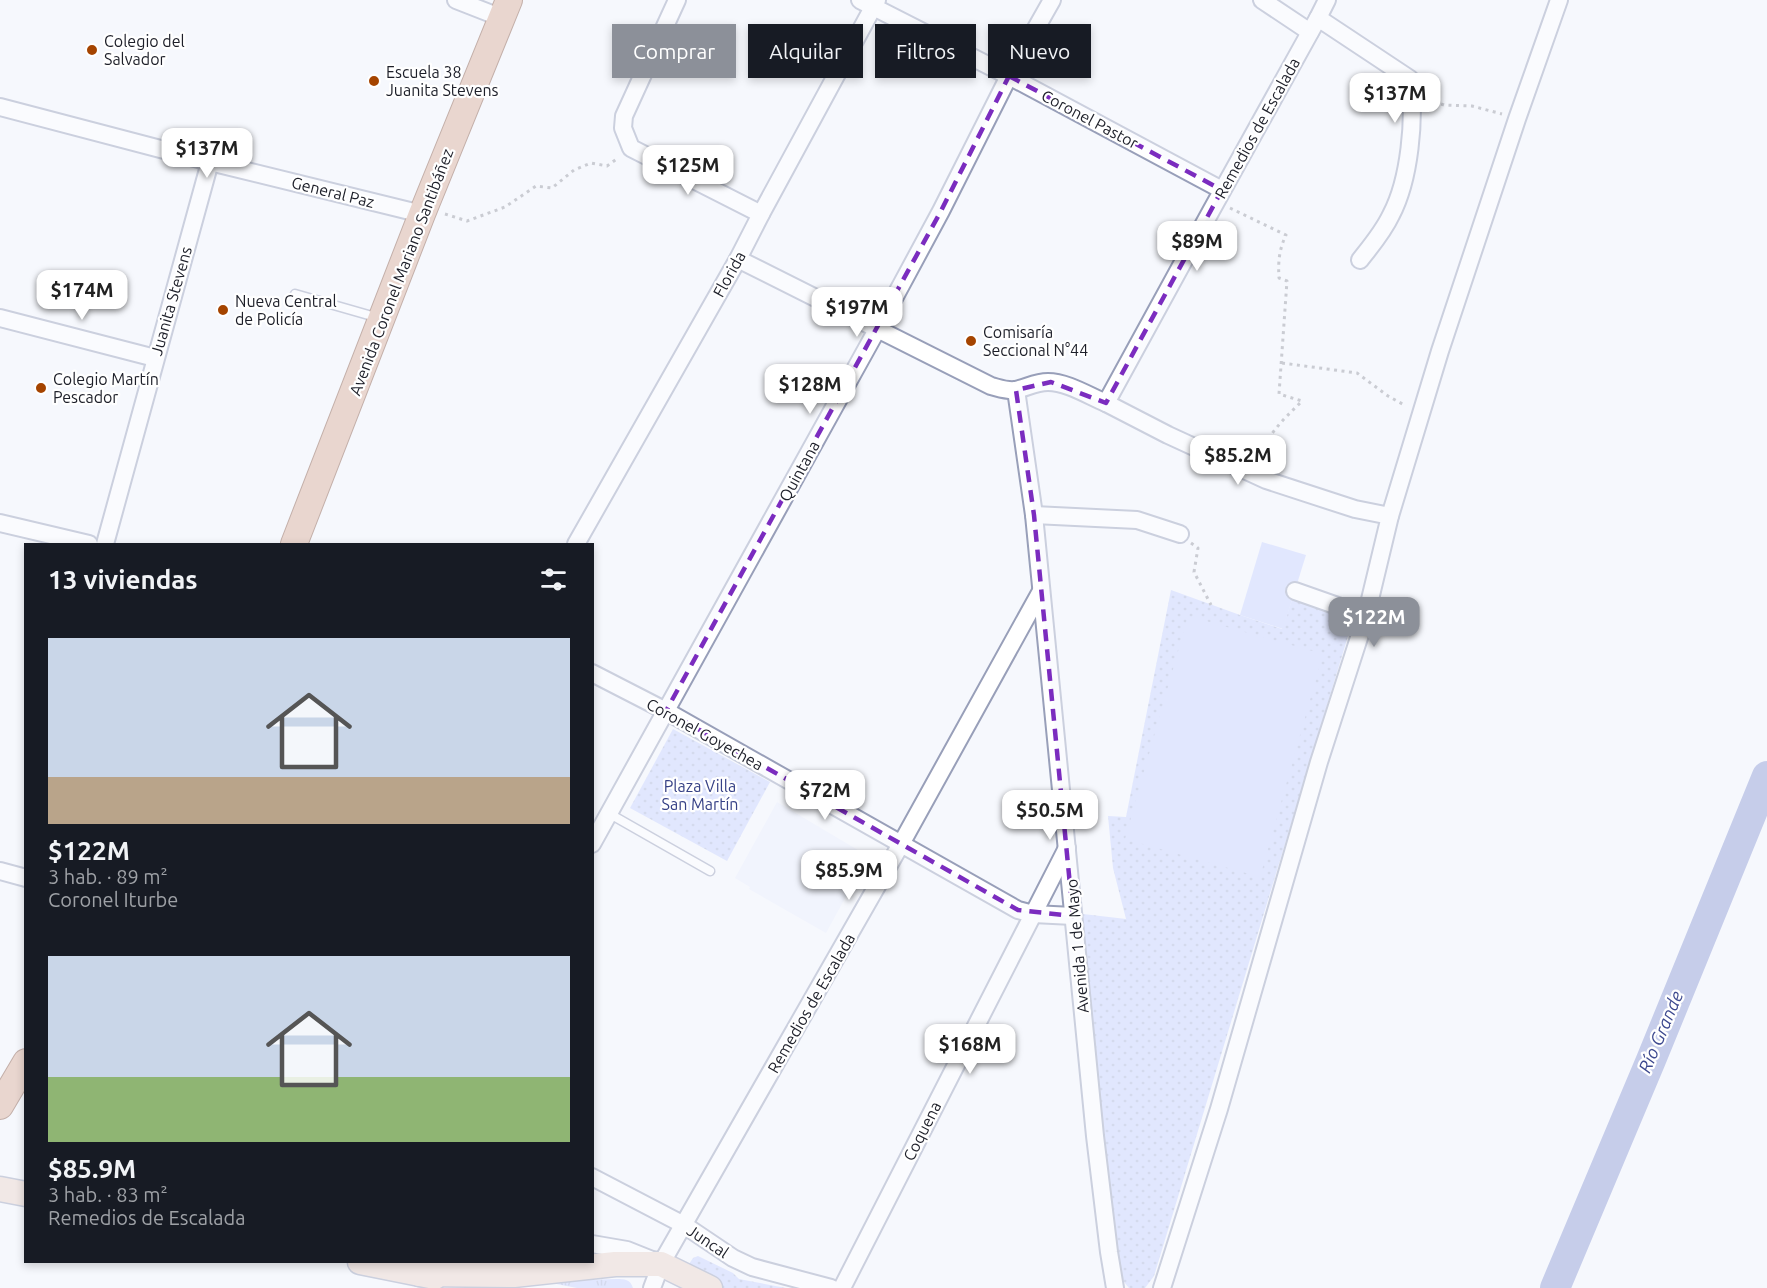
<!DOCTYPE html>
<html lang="es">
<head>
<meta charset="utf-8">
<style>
  :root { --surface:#171b24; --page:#20242c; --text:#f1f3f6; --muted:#9ea1a6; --accent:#8c9099 }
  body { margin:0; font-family:Ubuntu,sans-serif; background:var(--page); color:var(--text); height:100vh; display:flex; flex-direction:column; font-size:22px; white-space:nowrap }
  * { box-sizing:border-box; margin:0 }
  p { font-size:20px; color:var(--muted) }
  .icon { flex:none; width:33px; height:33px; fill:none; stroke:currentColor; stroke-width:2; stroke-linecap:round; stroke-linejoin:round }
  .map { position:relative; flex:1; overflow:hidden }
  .drawer { position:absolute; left:24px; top:543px; width:570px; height:720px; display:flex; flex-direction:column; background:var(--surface); border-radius:0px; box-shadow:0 3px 9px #0003 }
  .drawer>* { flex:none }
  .top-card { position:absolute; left:612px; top:24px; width:570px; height:54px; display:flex; gap:12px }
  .price { position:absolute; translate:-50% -51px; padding:0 14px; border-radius:12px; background:#fff; color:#222; font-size:20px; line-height:39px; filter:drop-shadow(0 2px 3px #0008) }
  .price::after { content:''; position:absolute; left:50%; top:36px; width:18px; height:14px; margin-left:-9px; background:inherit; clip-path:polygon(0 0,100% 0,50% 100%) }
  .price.selected { background:var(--accent); color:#fff }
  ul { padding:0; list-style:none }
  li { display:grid; align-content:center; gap:12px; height:318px; padding:0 24px }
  li span { display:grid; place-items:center; height:186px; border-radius:0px; color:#555 }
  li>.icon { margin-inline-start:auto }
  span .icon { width:108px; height:108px; fill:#fffc; stroke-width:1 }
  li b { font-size:26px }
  h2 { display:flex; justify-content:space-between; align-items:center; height:72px; padding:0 24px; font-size:26px }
  .pill { padding:0 21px; border-radius:0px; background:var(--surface); box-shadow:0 3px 9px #0003; font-size:21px; line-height:54px }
  .pill.selected { background:var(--accent); color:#fff }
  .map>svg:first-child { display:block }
  .built { fill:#ebeffd }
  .grass { fill:url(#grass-tufts) }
  .park { fill:url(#park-dots) }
  .pitch { fill:#c8d3fe }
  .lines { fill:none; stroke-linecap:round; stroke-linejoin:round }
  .river { stroke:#8c9ad3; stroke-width:30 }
  .lane-casing { stroke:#989fb9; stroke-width:11 }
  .street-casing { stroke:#989fb9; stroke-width:20 }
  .secondary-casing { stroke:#989fb9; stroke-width:27 }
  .primary-casing { stroke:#865844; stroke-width:28 }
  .path { stroke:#96989f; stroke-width:3; stroke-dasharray:3 4.5; stroke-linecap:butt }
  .lane { stroke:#fff; stroke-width:8 }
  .street { stroke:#fff; stroke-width:16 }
  .secondary { stroke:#ecd6cb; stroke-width:24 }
  .primary { stroke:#d9ad97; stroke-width:26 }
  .marked { fill:none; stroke:#7b2cbf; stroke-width:4.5; stroke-dasharray:12 8; stroke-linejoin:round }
  .poi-dot { fill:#a54400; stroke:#fff; stroke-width:2 }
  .labels { text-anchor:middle; stroke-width:4.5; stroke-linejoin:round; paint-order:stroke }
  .poi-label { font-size:16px; fill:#1d1f29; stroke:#fff; text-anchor:start }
  .street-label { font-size:16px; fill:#1d1f29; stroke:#fff }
  .park-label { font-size:16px; fill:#364186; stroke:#fff }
  .water-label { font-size:18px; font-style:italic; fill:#3d498f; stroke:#fff }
</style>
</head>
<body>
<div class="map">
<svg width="1767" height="1288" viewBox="0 0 1767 1288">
  <defs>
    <pattern id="grass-tufts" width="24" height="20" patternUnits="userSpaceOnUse" patternTransform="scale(1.5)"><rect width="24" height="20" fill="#c8d3fe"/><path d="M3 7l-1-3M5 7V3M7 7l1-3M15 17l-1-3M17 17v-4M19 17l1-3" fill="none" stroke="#abb5da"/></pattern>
    <pattern id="park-dots" width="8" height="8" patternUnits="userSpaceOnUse" patternTransform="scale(1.5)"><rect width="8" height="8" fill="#c8d3fe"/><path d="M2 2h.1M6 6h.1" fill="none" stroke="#abb5da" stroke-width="1.8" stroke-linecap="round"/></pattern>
  </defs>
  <rect width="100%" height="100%" fill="#f6f8fd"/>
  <!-- built -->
  <path class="built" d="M 777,802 L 868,856 L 826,933 L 749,889 L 750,887 L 735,878 Z"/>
  <!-- grass -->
  <path class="grass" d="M 616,1279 C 625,1279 630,1279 633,1288 L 577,1288 L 541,1281 Z"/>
  <!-- park -->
  <g class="park">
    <path d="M 1171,590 L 1240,615 L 1282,629 L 1293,597 L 1352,623 L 1154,1276 L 1145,1288 L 1129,1288 L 1124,1282 L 1121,1271 L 1098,1101 L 1083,914 L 1126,919 L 1113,868 L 1108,816 L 1126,817 Z"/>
    <path d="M 673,729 L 770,782 L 727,861 L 630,808 Z"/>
    <path d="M 698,1256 L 733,1273 L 739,1279 L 786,1288 L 719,1288 L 687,1267 L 693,1258 Z"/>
  </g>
  <!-- pitch -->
  <g class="pitch">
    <path d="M 1262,542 L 1306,555 L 1283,629 L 1240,615 Z"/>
    <path d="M 1188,616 L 1323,654 L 1260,877 L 1125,839 Z"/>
  </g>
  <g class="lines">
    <!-- river -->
    <path class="river" d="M 1555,1288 L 1651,1060 L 1767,776"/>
    <!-- lane casing -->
    <g class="lane-casing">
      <g id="lane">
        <path d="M 295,294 L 379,318"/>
        <path d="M 610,814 L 710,871"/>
      </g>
    </g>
    <!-- street casing -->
    <g class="street-casing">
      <g id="street">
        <path d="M 456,0 L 502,18"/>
        <path d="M 677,0 L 624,116 L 623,128 L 631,148 L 761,214"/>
        <path d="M 860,0 L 1009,76 L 1222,190"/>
        <path d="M 1262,0 L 1310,32"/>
        <path d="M 1318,18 L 1410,79 C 1415,119 1410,179 1391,215 C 1383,232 1371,246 1360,260"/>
        <path d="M 0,107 L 210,162 L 422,214"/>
        <path d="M 738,259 L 991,386 C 999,388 1007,391 1015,390 C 1026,388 1035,382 1048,382 C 1067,382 1089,396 1106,403 L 1211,211 L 1318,18 L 1327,0"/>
        <path d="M 0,318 L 155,358"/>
        <path d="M 1016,390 L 1034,515 L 1095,1136 L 1109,1252 L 1115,1288"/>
        <path d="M 1106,403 L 1168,435 L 1266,480 L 1355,509 L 1390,516"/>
        <path d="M 1034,515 L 1137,520 L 1180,534"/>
        <path d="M 0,523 L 89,544"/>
        <path d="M 105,544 L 210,162"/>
        <path d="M 576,544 L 738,259 L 761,214 L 877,0"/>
        <path d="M 1295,591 L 1366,616"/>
        <path d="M 592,673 L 666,711 L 1018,910 L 1033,914 L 1073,916"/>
        <path d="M 592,844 L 878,328 L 941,211 L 1009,76 L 1052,0"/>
        <path d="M 0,871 L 26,878"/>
        <path d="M 592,1177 L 684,1225 L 733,1258 L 752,1267 L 831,1288"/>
        <path d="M 592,1244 L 627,1250 L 652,1260"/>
        <path d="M 652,1288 L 661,1264 L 901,844 L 1041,591"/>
        <path d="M 842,1288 L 1067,848"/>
        <path d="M 1162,1288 L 1219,1109 L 1319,762 L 1366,616 L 1390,516 L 1440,351 L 1517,119 L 1559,0"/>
      </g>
    </g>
    <!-- secondary casing -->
    <g class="secondary-casing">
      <g id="secondary">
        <path d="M 0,1189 L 26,1194"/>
        <path d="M 360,1262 L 435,1277"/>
        <path d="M 420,1274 L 514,1275 L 615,1264 L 661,1264 L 710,1288"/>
      </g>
    </g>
    <!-- primary casing -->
    <g class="primary-casing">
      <g id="primary">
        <path d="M 294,544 L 422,214 L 509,0"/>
        <path d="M 0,1106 L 26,1062"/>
      </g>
    </g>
    <!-- path -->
    <g class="path">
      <path d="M 1427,99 L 1444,105 L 1472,106 L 1502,114"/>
      <path d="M 1230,208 L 1286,235 C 1279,250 1278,262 1279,278 L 1287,281 L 1279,394 L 1302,401 C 1284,419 1266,435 1259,460"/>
      <path d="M 445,214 L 467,221 L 505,207 L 536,186 L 552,188 L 574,170 L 591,163 L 607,166 L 618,158"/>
      <path d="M 1282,363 L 1357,373 L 1388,396 L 1406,406"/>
      <path d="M 1191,543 L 1198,548 L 1194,572 L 1211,605"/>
    </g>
    <!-- lane -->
    <use href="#lane" class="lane"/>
    <!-- street -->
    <use href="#street" class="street"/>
    <!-- secondary -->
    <use href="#secondary" class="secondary"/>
    <!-- primary -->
    <use href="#primary" class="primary"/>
  </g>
  <!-- marked area -->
  <path d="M0 0H1767V1288H0ZM 1009,76 L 1222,190 L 1106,403 L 1051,382 L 1016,390 L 1034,515 L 1073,916 L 1018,910 L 666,711 L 941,211 Z" fill="#f6f8fd" fill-opacity=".55" fill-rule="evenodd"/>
  <path class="marked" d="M 1009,76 L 1222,190 L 1106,403 L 1051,382 L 1016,390 L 1034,515 L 1073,916 L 1018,910 L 666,711 L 941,211 Z"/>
  <!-- markers -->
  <g class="poi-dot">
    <circle cx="92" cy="50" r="6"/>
    <circle cx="374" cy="81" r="6"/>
    <circle cx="223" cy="310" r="6"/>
    <circle cx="971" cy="341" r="6"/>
    <circle cx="41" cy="388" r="6"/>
  </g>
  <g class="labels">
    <!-- poi labels -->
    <g class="poi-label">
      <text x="104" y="47">Colegio del<tspan x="104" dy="18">Salvador</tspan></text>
      <text x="386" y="78">Escuela 38<tspan x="386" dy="18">Juanita Stevens</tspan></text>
      <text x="235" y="307">Nueva Central<tspan x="235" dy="18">de Policía</tspan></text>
      <text x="983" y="338">Comisaría<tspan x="983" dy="18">Seccional N°44</tspan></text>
      <text x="53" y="385">Colegio Martín<tspan x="53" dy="18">Pescador</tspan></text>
    </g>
    <!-- street labels -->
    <g class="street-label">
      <text transform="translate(1090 119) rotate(28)" y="6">Coronel Pastor</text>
      <text transform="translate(1257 128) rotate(-61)" y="6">Remedios de Escalada</text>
      <text transform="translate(333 192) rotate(14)" y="6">General Paz</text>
      <text transform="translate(401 272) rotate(-69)" y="6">Avenida Coronel Mariano Santibáñez</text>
      <text transform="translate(729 274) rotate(-61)" y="6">Florida</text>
      <text transform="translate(171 301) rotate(-74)" y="6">Juanita Stevens</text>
      <text transform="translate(799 471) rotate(-61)" y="6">Quintana</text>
      <text transform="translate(705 734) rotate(29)" y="6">Coronel Goyechea</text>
      <text transform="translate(1077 946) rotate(-95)" y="6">Avenida 1 de Mayo</text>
      <text transform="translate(811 1003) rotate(-60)" y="6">Remedios de Escalada</text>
      <text transform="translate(922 1131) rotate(-63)" y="6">Coquena</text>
      <text transform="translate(708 1241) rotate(34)" y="6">Juncal</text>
    </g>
    <!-- park labels -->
    <g class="park-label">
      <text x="700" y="792">Plaza Villa<tspan x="700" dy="18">San Martín</tspan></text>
    </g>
    <!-- water labels -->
    <g class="water-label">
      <text transform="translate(1661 1032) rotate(-67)" y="6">Río Grande</text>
    </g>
  </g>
</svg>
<b class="price" style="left:1395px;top:124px">$137M</b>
<b class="price" style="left:207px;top:179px">$137M</b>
<b class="price" style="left:688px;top:196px">$125M</b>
<b class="price" style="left:1197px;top:272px">$89M</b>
<b class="price" style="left:82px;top:321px">$174M</b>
<b class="price" style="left:857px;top:338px">$197M</b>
<b class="price" style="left:810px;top:415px">$128M</b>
<b class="price" style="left:1238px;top:486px">$85.2M</b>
<b class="price selected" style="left:1374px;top:648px">$122M</b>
<b class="price" style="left:825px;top:821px">$72M</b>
<b class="price" style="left:1050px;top:841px">$50.5M</b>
<b class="price" style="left:849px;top:901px">$85.9M</b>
<b class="price" style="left:970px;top:1075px">$168M</b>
<div class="top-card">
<a class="pill selected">Comprar</a>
<a class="pill">Alquilar</a>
<a class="pill">Filtros</a>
<a class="pill">Nuevo</a>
</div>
<section class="drawer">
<h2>13 viviendas<svg class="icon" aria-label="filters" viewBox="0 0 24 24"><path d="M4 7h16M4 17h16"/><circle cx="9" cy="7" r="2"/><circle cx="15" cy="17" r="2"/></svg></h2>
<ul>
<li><span style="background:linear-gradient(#c9d6e8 75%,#b9a48a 0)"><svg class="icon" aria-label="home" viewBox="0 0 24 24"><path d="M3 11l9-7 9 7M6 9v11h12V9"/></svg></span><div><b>$122M</b><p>3 hab. · 89 m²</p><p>Coronel Iturbe</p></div></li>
<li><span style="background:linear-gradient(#c9d6e8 65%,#8fb573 0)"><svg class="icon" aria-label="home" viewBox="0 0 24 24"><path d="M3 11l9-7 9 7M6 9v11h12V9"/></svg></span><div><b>$85.9M</b><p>3 hab. · 83 m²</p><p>Remedios de Escalada</p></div></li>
</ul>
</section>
</div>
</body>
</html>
